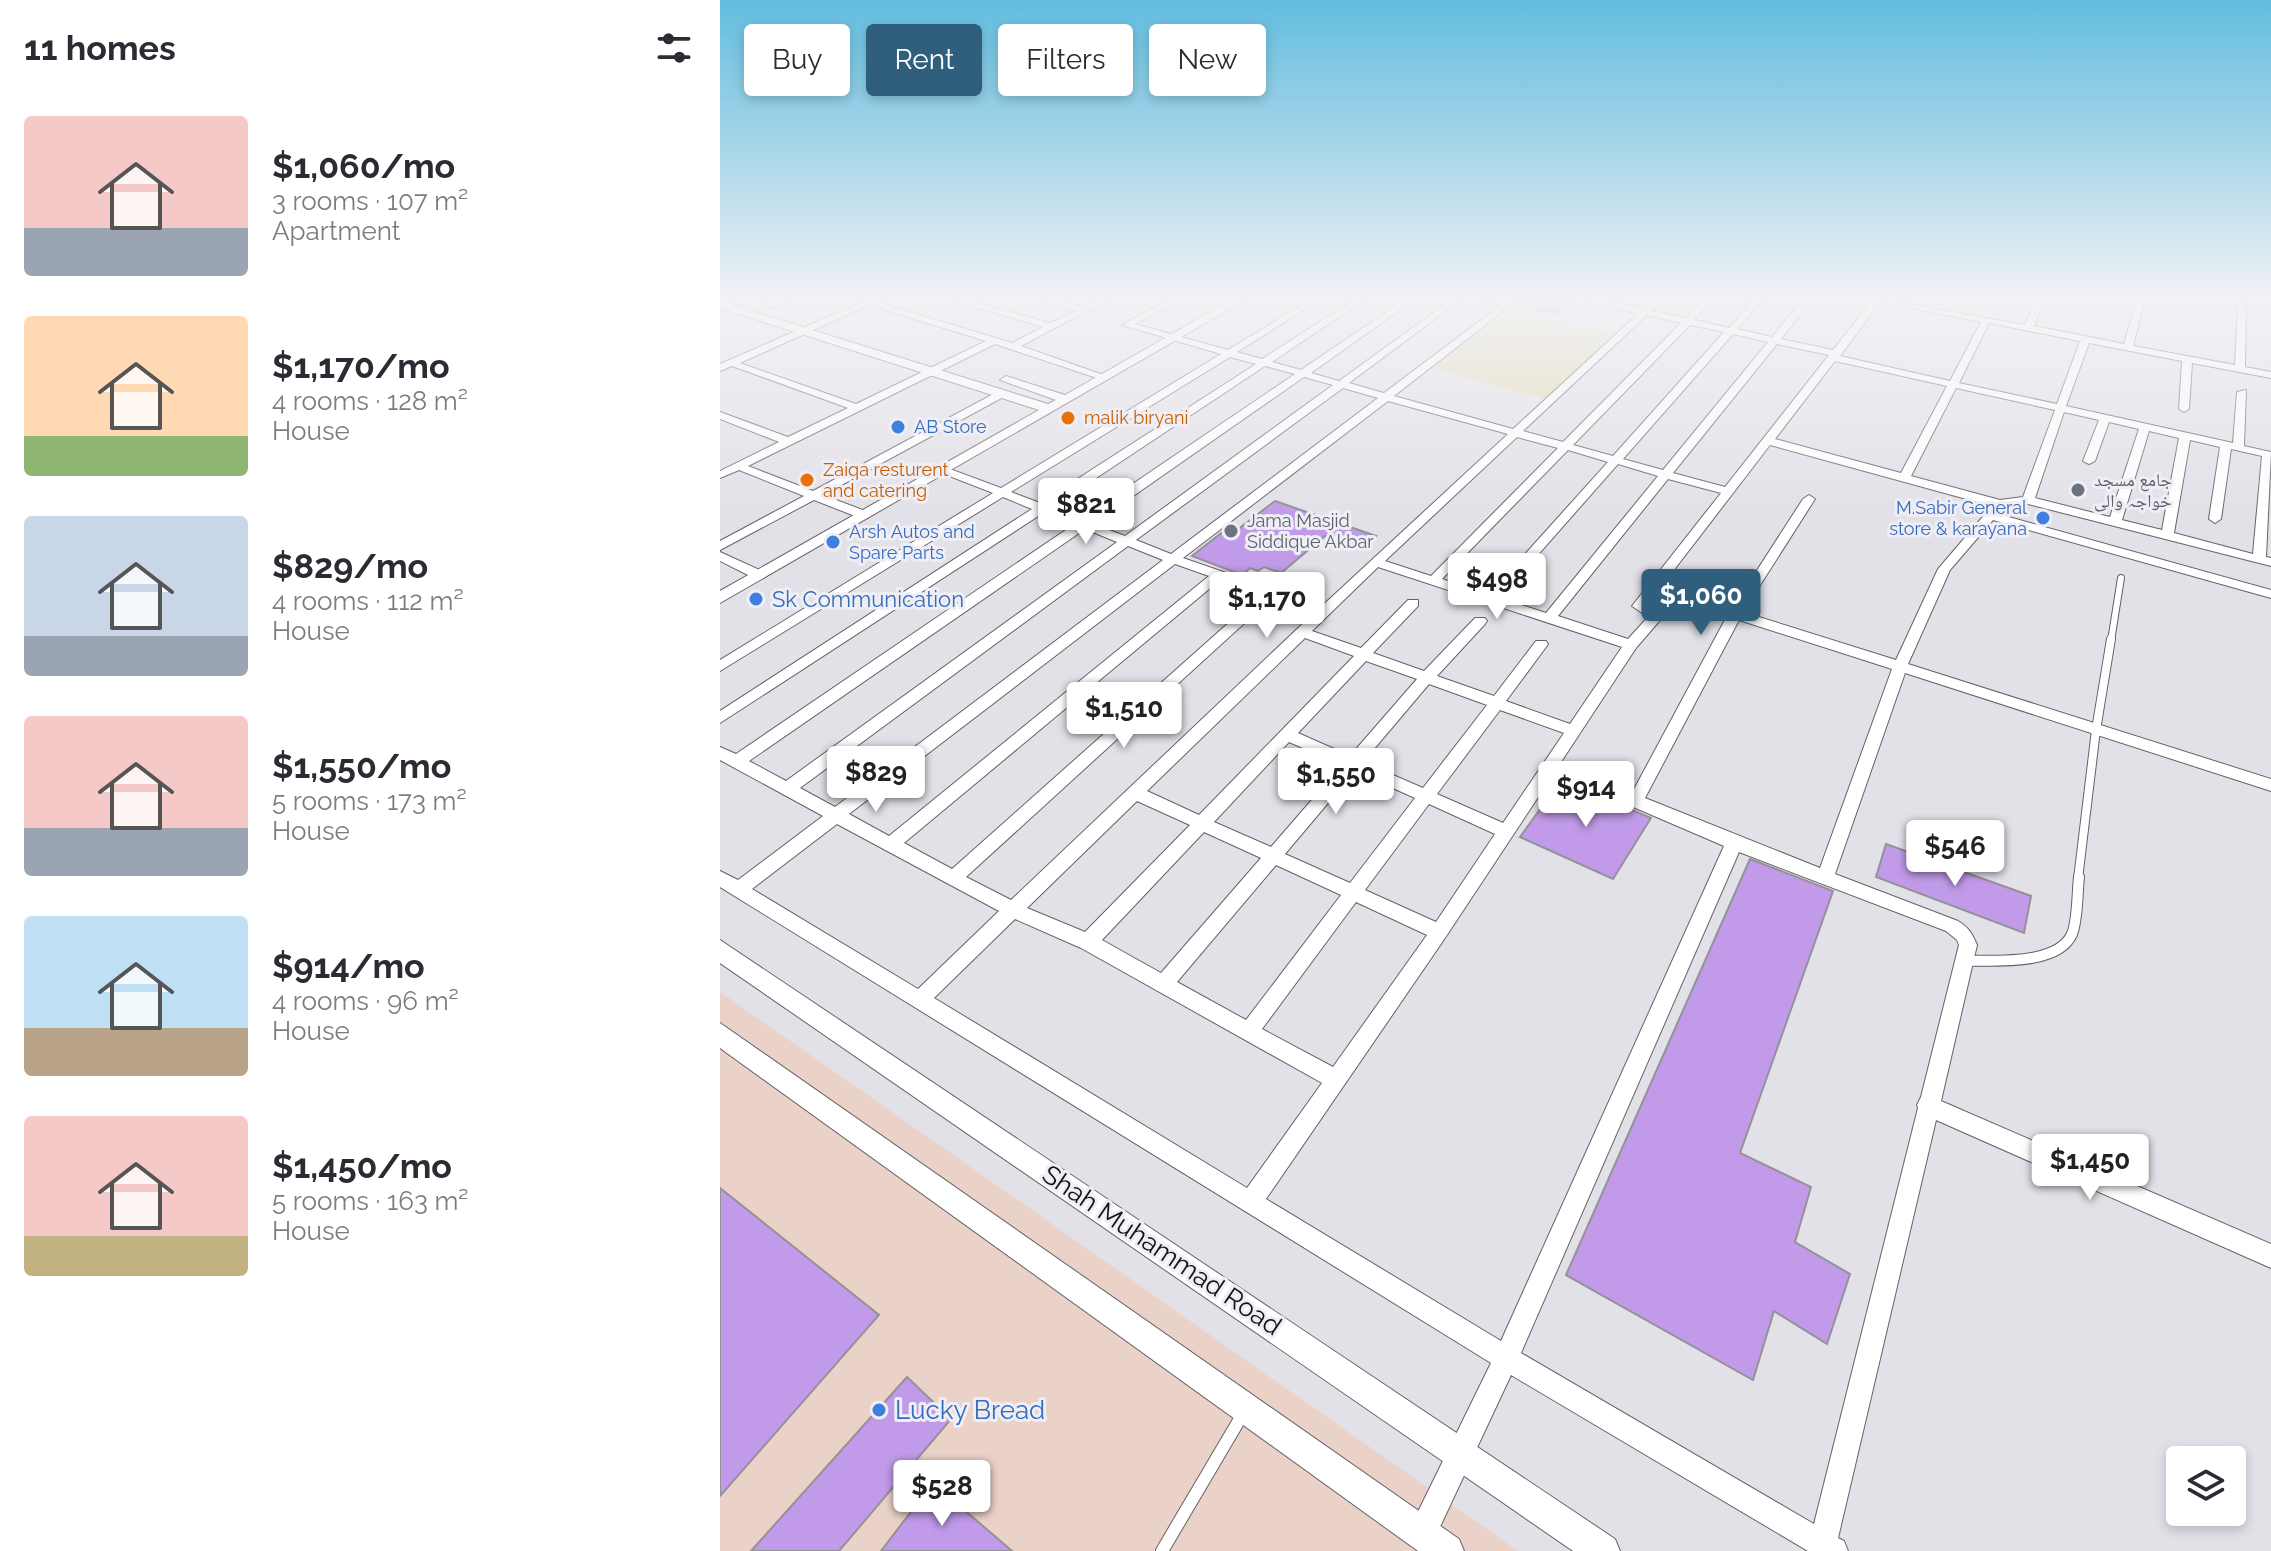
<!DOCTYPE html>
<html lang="en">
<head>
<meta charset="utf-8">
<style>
  :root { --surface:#fff; --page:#f2f2f3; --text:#2b2b33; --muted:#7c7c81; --accent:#305f7e }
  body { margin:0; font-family:Raleway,"Noto Naskh Arabic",sans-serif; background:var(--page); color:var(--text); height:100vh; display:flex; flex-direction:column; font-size:30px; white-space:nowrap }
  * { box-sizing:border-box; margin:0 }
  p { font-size:26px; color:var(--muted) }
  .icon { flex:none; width:44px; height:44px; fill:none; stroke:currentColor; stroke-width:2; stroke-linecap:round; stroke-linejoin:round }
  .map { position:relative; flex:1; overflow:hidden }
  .panel { display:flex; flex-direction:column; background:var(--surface); width:720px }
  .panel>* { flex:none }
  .top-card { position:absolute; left:24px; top:24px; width:760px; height:72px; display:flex; gap:16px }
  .controls { position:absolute; left:1446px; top:1446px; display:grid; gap:16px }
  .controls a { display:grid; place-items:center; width:80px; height:80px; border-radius:8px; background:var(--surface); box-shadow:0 4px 12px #0003; font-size:40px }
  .price { position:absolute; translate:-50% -68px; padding:0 18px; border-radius:8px; background:#fff; color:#222; font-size:26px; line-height:52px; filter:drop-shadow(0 2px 4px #0008) }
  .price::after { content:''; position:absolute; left:50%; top:48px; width:24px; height:18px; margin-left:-12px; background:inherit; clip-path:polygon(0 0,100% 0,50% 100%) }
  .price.selected { background:var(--accent); color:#fff }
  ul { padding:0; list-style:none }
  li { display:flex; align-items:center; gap:24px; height:200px; padding:0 24px }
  li span { display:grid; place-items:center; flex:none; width:224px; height:160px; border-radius:8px; color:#555 }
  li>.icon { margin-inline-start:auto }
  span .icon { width:96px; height:96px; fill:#fffc; stroke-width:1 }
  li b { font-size:34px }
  h2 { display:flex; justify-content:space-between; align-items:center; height:96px; padding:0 24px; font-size:34px }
  .tag { padding:0 28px; border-radius:8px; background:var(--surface); box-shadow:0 4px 12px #0003; font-size:28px; line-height:72px }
  .tag.selected { background:var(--accent); color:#fff }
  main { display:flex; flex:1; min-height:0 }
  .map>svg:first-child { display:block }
  .industrial { fill:#ebd2c9 }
  .sand { fill:#e2d9b4 }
  .building { fill:#c19be9; stroke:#949198; stroke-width:2 }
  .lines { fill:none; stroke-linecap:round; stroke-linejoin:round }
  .service-far3-casing { stroke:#646268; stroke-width:8 }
  .service-far2-casing { stroke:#646268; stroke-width:10 }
  .service-far1-casing { stroke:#646268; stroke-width:12 }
  .service-casing { stroke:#646268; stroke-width:14 }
  .minor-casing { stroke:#646268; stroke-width:2 }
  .tertiary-casing { stroke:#646268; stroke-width:2 }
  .service-far3 { stroke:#fff; stroke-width:6 }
  .service-far2 { stroke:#fff; stroke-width:8 }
  .service-far1 { stroke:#fff; stroke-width:10 }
  .service { stroke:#fff; stroke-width:12 }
  .minor { fill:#fff; fill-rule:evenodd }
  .tertiary { fill:#fff; fill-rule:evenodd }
  .food-dot { fill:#e8710a; stroke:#f0eef5; stroke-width:3 }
  .shop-dot { fill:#3f7fe0; stroke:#f0eef5; stroke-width:3 }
  .worship-dot { fill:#6b7280; stroke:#f0eef5; stroke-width:3 }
  .labels { text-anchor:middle; stroke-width:6; stroke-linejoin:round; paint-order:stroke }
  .far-food-label { font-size:18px; fill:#c56008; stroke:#f0eef5; text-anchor:start }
  .far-shop-label { font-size:18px; fill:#366cbe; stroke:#f0eef5; text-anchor:start }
  .far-worship-label { font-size:18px; fill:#5b616d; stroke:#f0eef5; text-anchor:start }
  .shop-label { font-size:22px; fill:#366cbe; stroke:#f0eef5; text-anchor:start }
  .near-street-label { font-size:26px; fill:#151517; stroke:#f0eef5 }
  .near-shop-label { font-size:26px; fill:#366cbe; stroke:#f0eef5; text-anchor:start }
</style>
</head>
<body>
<main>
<section class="panel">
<h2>11 homes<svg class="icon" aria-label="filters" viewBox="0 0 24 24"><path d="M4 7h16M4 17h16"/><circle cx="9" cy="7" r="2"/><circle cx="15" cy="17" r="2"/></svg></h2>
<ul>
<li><span style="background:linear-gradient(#f6c9c9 70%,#9aa5b1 0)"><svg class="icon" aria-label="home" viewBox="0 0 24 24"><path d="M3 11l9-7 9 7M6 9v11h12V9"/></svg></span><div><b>$1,060/mo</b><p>3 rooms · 107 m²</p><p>Apartment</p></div></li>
<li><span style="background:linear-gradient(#ffd9b3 75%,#8fb573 0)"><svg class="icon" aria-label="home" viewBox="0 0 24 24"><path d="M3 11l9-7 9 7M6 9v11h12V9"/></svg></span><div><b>$1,170/mo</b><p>4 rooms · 128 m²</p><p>House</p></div></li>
<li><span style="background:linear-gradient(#c9d6e8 75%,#9aa5b1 0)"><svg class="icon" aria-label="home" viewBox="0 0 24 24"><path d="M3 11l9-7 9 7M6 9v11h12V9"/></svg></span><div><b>$829/mo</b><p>4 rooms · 112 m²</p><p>House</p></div></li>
<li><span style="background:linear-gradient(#f6c9c9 70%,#9aa5b1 0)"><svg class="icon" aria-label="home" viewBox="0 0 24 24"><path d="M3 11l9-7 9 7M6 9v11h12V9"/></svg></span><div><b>$1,550/mo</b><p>5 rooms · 173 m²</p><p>House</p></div></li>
<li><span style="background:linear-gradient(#bfe0f5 70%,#b9a48a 0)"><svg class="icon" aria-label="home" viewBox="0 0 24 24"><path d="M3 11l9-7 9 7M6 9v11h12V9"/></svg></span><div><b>$914/mo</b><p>4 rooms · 96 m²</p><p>House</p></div></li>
<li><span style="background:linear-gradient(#f6c9c9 75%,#c2b280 0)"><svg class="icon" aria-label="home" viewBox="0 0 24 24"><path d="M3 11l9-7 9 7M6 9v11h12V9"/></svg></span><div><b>$1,450/mo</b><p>5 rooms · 163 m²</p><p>House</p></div></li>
</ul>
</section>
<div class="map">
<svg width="1551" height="1551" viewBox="0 0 1551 1551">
  <rect width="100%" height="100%" fill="#e3e1e8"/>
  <!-- industrial -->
  <path class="industrial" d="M 0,992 L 225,1149 L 798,1551 L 0,1551 Z"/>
  <!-- sand -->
  <path class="sand" d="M 788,310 L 896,335 L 826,399 L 711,368 Z"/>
  <!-- building -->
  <g class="building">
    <path d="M 803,298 L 852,298 L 853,300 L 836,314 L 796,305 Z"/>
    <path d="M 555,501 L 656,536 L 642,549 L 605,536 L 561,573 L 544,567 L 538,571 L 530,568 L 522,575 L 472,556 L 509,527 L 517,530 Z"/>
    <path d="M 841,780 L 931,818 L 893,879 L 800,837 Z"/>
    <path d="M 1166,844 L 1311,896 L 1304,933 L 1156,877 Z"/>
    <path d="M 1030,859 L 1113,891 L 1020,1153 L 1091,1187 L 1075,1242 L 1130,1274 L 1107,1344 L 1054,1311 L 1033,1380 L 846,1275 Z"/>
    <path d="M 0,1188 L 159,1315 L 0,1496 Z"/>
    <path d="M 187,1377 L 231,1419 L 119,1551 L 31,1551 Z"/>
    <path d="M 213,1483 L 292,1551 L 161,1551 Z"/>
  </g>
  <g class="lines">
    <!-- service-far3 casing -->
    <g class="service-far3-casing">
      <path id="service-far3" d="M 1391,641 L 1401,578"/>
    </g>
    <!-- service-far2 casing -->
    <g class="service-far2-casing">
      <path id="service-far2" d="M 1358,879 L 1376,730 L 1391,639"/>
    </g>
    <!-- service-far1 casing -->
    <g class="service-far1-casing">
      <path id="service-far1" d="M 1245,961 C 1273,960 1338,966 1352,934 C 1358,919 1357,894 1359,877"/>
    </g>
    <!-- service casing -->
    <g class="service-casing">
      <path id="service" d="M 442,1551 L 524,1412"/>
    </g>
    <!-- minor casing -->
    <g class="minor-casing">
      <g id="minor">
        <path d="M 151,298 L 160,298 L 157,302 L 292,343 L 323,327 L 225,298 L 238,298 L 331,323 L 355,311 L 313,298 L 326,298 L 362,307 L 381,298 L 391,298 L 301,346 L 389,377 L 380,379 L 275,344 L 28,466 L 93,491 L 279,391 L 287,391 L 287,395 L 103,495 L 148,512 L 148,518 L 140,518 L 94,500 L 0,550 L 0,541 L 84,496 L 19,470 L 0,478 L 0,471 L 59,442 L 0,419 L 0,412 L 68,437 L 128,408 L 12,366 L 0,371 L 0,364 ZM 149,305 L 266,341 L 136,404 L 20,363 Z"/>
        <path d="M 452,298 L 462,298 L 415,324 L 508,350 L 593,298 L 603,298 L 517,352 L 542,359 L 637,298 L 647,298 L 552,362 L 581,370 L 687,298 L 697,298 L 591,373 L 619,381 L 734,298 L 743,298 L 629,383 L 664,393 L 781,305 L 756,298 L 786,301 L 791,298 L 800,298 L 674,396 L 793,429 L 918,314 L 855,298 L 870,298 L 923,309 L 935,298 L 944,298 L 931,311 L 966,318 L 986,298 L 995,298 L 974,320 L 1009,328 L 1035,298 L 1044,298 L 1017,329 L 1052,337 L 1084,298 L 1093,298 L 1061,339 L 1113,350 L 1154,298 L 1305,325 L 1317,298 L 1325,298 L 1314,326 L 1404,344 L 1417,298 L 1425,298 L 1413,346 L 1515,365 L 1518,304 L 1526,302 L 1525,367 L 1551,372 L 1551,378 L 1472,363 L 1469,409 L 1464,412 L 1459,409 L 1462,361 L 1369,343 L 1346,406 L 1513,443 L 1517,392 L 1526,390 L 1524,446 L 1551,452 L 1546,557 L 1551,558 L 1551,566 L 1308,504 L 1284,507 L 1278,514 L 1551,590 L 1551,598 L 1273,520 L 1230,570 L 1188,664 L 1551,779 L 1551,791 L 1185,673 L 1115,874 L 1238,921 C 1249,928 1252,933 1257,945 L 1221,1101 L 1551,1244 L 1551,1268 L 1216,1120 L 1118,1538 L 1124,1541 L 1128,1551 L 1088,1551 L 791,1375 L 712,1544 L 702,1548 L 692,1544 L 688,1534 L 692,1524 L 771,1363 L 0,887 L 0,871 L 18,880 L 103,816 L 0,760 L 0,747 L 16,754 L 353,525 L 323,513 L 0,723 L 0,711 L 312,509 L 283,497 L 0,671 L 0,660 L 273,493 L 219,472 L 219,468 L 227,468 L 281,488 L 501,354 L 402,325 ZM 1160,302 L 1261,322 L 1230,381 L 1120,356 ZM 927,315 L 961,323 L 843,442 L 803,431 ZM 1269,323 L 1360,341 L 1337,404 L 1239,383 ZM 970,325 L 1004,332 L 893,456 L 853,445 ZM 1013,334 L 1048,342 L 943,470 L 903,459 ZM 1057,344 L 1109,355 L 1005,487 L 953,473 ZM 510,357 L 536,364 L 320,503 L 291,492 ZM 1115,361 L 1227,386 L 1181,473 L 1055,439 ZM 545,366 L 575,374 L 361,519 L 331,508 ZM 584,377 L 613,385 L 405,536 L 373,524 ZM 623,388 L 658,398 L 451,554 L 416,540 ZM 1236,388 L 1335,410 L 1303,497 L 1280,500 L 1191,476 ZM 668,401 L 788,434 L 602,606 L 463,558 ZM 1344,412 L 1379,420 L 1363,461 L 1369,464 L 1375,461 L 1389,422 L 1419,429 L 1390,517 L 1315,498 ZM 1429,431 L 1459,438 L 1442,530 L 1402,520 ZM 797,437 L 838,448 L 711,576 L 665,561 ZM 1470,440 L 1500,447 L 1489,519 L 1495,523 L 1501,519 L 1511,449 L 1542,456 L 1533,554 L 1454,533 ZM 1050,445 L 1272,506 L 1218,569 L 1176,660 L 1023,612 L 1095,499 L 1089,495 L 1083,499 L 1012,609 L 972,599 L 937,611 L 927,605 ZM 848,450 L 888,462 L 769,594 L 722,579 ZM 898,464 L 938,476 L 826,613 L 780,598 ZM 948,479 L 1001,493 L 912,606 L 928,617 L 908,639 L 838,616 ZM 365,529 L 397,542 L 66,781 L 29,761 ZM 408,546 L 443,560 L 115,807 L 80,788 ZM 455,564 L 489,576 L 169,836 L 129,814 ZM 658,567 L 902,647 L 850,724 L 786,701 L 826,647 L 828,644 L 826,641 L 816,641 L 774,696 L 717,676 L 765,624 L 767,621 L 765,618 L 755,618 L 704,671 L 653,653 L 698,606 L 698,600 L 688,600 L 641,648 L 592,631 ZM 500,580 L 541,594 L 232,869 L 184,843 ZM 552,598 L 594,613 L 291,900 L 246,877 ZM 973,607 L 1007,616 L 912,793 L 841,762 L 916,648 L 941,619 ZM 1019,620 L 1172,669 L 1100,868 L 925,798 ZM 585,638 L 634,656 L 479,815 L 427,791 ZM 646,661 L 697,679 L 630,756 L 578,733 ZM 709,684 L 767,705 L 703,788 L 643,762 ZM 780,710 L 844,733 L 783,823 L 717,794 ZM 569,742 L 622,765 L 551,847 L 494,822 ZM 635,771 L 695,798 L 630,883 L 565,854 ZM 834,773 L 1004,846 L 781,1341 L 546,1199 L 725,938 ZM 417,801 L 470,825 L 365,932 L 307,908 ZM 709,804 L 775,834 L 716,922 L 645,890 ZM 117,824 L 279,911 L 198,989 L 32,889 ZM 484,832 L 541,858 L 441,973 L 382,940 ZM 1019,852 L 1226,931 L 1237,940 L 1239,945 L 1201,1097 L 1197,1105 L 1198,1108 L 1094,1524 L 801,1353 ZM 556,865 L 621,895 L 526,1020 L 457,982 ZM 636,902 L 707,935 L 613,1067 L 542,1029 ZM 295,919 L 361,948 L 602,1083 L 527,1188 L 214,998 Z"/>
        <path d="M 0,552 L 44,572 L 46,575 L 44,578 L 34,578 L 0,561 Z"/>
      </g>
    </g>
    <!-- tertiary casing -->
    <g class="tertiary-casing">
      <g id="tertiary">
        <path d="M 60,298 L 76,298 L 51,308 L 45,305 Z"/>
        <path d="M 515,298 L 529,298 L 0,603 L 0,591 L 319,410 L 0,308 L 0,301 L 328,404 L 336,400 L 280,380 L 286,376 L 345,395 Z"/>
        <path d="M 0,940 L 895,1539 L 900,1551 L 853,1551 L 0,963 Z"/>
        <path d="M 0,1023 L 739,1539 L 744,1551 L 698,1551 L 0,1048 Z"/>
      </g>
    </g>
    <!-- service-far3 -->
    <use href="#service-far3" class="service-far3"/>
    <!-- service-far2 -->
    <use href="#service-far2" class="service-far2"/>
    <!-- service-far1 -->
    <use href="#service-far1" class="service-far1"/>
    <!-- service -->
    <use href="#service" class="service"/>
    <!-- minor -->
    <use href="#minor" class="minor"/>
    <!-- tertiary -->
    <use href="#tertiary" class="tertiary"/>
  </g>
  <!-- sky -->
  <linearGradient id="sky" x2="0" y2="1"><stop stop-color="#61bcde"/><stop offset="0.58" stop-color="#f2f2f5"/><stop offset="1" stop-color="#f2f2f5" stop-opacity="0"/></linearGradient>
  <rect width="1551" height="515" fill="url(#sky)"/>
  <!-- markers -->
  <g class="food-dot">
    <circle cx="348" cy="418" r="8"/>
    <circle cx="87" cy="480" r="8"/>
  </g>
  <g class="shop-dot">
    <circle cx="178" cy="427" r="8"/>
    <circle cx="1323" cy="518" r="8"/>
    <circle cx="113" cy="542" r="8"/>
    <circle cx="36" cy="599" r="8"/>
    <circle cx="159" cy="1410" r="8"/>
  </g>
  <g class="worship-dot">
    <circle cx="1358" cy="490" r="8"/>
    <circle cx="511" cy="531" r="8"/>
  </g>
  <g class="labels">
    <!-- far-food labels -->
    <g class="far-food-label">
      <text x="364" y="424">malik biryani</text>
      <text x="103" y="476">Zaiqa resturent<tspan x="103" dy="21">and catering</tspan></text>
    </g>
    <!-- far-shop labels -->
    <g class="far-shop-label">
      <text x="194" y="433">AB Store</text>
      <text x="1307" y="514" text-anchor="end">M.Sabir General<tspan x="1307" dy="21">store &amp; karayana</tspan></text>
      <text x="129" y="538">Arsh Autos and<tspan x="129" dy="21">Spare Parts</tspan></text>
    </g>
    <!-- far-worship labels -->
    <g class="far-worship-label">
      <text x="1374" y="486">جامع مسجد<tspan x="1374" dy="21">خواجہ والی</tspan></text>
      <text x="527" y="527">Jama Masjid<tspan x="527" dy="21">Siddique Akbar</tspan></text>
    </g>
    <!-- shop labels -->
    <g class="shop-label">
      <text x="52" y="607">Sk Communication</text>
    </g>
    <!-- near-street labels -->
    <g class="near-street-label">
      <text transform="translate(442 1250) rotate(34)" y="9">Shah Muhammad Road</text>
    </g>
    <!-- near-shop labels -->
    <g class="near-shop-label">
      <text x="175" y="1419">Lucky Bread</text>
    </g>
  </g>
</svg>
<div class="controls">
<a><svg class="icon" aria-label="layers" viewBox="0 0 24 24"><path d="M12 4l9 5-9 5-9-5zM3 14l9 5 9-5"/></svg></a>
</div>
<b class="price" style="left:366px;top:546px">$821</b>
<b class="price" style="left:777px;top:621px">$498</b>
<b class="price selected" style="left:981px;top:637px">$1,060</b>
<b class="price" style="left:547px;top:640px">$1,170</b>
<b class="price" style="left:404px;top:750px">$1,510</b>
<b class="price" style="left:156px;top:814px">$829</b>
<b class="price" style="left:616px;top:816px">$1,550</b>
<b class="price" style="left:866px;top:829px">$914</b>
<b class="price" style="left:1235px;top:888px">$546</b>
<b class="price" style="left:1370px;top:1202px">$1,450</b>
<b class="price" style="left:222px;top:1528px">$528</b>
<div class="top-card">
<a class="tag">Buy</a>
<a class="tag selected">Rent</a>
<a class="tag">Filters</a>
<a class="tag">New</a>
</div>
</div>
</main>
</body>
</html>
